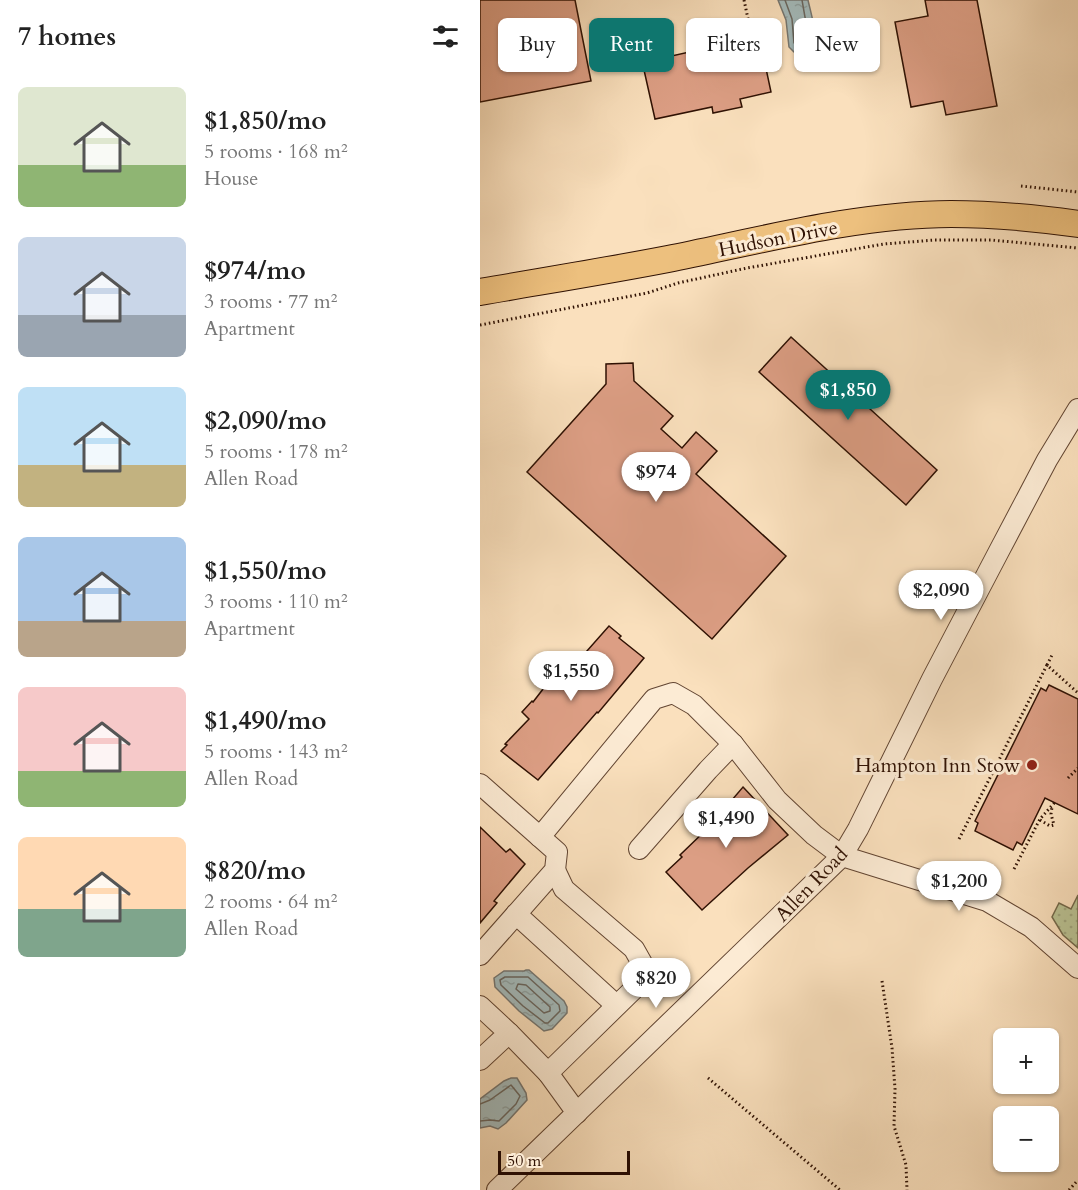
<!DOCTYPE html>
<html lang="en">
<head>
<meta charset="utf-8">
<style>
  :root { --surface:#fff; --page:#f2f2f2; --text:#222; --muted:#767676; --accent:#0f766e }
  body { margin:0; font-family:Cardo,serif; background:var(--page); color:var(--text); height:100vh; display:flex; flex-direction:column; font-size:22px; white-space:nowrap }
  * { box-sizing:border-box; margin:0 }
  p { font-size:20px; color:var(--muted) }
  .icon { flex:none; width:33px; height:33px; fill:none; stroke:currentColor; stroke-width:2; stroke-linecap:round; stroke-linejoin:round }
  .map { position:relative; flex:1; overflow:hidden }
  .sheet { display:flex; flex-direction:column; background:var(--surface); width:480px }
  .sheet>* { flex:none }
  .banner { position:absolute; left:18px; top:18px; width:489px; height:54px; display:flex; gap:12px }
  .controls { position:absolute; left:513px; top:1028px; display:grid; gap:12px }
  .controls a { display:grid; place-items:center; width:66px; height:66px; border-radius:9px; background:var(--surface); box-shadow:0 2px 4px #0004; font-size:30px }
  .scale { position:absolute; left:18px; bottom:15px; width:132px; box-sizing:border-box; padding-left:6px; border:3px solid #2f1103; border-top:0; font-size:16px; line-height:21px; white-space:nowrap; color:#2f1103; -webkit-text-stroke:4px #fcebd4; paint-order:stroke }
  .price { position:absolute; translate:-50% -51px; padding:0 14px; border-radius:21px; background:#fff; color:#222; font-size:20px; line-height:39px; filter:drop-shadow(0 2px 3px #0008) }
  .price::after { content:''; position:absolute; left:50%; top:36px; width:18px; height:14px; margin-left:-9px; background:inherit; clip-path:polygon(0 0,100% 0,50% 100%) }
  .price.selected { background:var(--accent); color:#fff }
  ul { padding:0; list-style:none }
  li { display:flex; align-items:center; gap:18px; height:150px; padding:0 18px }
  li span { display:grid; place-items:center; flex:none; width:168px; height:120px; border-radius:9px; color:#555 }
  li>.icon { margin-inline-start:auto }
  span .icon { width:72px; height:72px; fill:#fffc; stroke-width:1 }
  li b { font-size:26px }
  h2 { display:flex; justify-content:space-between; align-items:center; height:72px; padding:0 18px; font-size:26px }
  .chip { padding:0 21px; border-radius:9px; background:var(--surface); box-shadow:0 2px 4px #0004; font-size:21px; line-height:54px }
  .chip.selected { background:var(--accent); color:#fff }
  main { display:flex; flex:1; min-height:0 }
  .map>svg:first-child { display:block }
  .grass { fill:url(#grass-dots); stroke:#746a4c; stroke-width:1.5 }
  .water { fill:url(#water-ripples); stroke:#757671; stroke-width:1.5 }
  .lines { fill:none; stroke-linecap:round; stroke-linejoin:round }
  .shore { stroke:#69665f; stroke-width:1.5 }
  .building { fill:#dc9e84; stroke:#2f1103; stroke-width:1.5 }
  .minor-casing { stroke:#624532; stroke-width:22 }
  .major-casing { stroke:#2f1103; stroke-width:28 }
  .path { stroke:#2f1103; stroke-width:3; stroke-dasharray:1.5 3; stroke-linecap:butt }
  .minor { stroke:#fcebd4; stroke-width:20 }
  .major { stroke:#edc07e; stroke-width:26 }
  .poi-dot { fill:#8f2418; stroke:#fcebd4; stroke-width:2 }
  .labels { text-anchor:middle; stroke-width:6; stroke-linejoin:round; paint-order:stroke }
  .street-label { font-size:20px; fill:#2f1103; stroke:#fcebd4 }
  .poi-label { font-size:20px; fill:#2f1103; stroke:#fcebd4; text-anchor:end }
</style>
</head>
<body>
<main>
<section class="sheet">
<h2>7 homes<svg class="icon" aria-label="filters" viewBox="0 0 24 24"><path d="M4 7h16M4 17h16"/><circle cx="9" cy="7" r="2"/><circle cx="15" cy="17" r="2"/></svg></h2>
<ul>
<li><span style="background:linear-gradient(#dfe7d0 65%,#8fb573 0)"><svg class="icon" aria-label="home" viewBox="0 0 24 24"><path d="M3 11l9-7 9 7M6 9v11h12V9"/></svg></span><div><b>$1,850/mo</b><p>5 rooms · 168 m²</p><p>House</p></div></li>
<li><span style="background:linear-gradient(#c9d6e8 65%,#9aa5b1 0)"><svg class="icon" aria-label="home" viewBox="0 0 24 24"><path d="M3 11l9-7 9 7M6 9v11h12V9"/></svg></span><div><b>$974/mo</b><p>3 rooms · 77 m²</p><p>Apartment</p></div></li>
<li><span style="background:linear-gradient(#bfe0f5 65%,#c2b280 0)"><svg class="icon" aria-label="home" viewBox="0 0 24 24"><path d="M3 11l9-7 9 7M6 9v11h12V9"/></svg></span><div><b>$2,090/mo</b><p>5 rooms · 178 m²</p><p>Allen Road</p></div></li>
<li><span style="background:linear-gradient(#a9c7e8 70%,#b9a48a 0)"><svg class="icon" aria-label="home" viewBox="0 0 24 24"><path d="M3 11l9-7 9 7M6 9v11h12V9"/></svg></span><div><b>$1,550/mo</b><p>3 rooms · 110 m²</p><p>Apartment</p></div></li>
<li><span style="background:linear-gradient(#f6c9c9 70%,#8fb573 0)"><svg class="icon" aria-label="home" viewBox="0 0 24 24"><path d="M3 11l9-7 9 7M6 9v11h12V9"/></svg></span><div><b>$1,490/mo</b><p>5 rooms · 143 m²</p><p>Allen Road</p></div></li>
<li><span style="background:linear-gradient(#ffd9b3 60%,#7fa58c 0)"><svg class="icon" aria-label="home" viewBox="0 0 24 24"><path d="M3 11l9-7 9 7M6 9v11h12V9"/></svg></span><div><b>$820/mo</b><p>2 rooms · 64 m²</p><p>Allen Road</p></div></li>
</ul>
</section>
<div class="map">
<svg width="598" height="1190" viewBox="0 0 598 1190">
  <defs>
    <pattern id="grass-dots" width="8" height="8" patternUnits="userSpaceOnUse" patternTransform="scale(1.5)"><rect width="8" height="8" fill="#bac394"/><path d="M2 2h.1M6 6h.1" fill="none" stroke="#a0a67e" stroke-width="1.8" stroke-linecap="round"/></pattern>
    <pattern id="water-ripples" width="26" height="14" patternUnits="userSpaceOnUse" patternTransform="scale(1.5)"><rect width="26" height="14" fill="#a3babb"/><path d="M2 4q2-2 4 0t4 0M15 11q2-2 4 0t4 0" fill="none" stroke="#8d9f9f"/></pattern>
  </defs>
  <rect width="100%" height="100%" fill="#fae0bd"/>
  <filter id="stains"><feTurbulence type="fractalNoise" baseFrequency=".00333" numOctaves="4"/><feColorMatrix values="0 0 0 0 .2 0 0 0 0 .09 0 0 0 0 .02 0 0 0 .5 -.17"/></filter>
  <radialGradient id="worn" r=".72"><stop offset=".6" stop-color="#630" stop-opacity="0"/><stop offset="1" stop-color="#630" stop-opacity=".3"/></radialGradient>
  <!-- grass -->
  <path class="grass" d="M 598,895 L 598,948 L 583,935 L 572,917 L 579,903 L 591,909 Z"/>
  <!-- water -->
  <g class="water">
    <path d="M 298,0 L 328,0 C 332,19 346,55 314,52 L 309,47 L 306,20 Z"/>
    <path d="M 46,970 L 49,970 L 84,1001 L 87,1007 L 87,1013 L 72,1029 L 64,1031 L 39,1011 L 15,987 L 14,978 L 24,971 L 44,971 Z"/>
    <path d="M 31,1078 L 37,1078 L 46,1093 L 47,1100 L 26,1123 L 18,1129 L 10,1126 L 0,1128 L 0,1099 L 24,1081 Z"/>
  </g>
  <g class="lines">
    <!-- shore -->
    <g class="shore">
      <path d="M 305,0 L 312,19 L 314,43 L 320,47 L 327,45 L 329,40 L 322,0"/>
      <path d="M 25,977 L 48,977 L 79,1005 L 80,1011 L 68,1023 L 65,1023 L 43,1006 L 21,985 L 20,980 Z"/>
      <path d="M 38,984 L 46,985 L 70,1007 L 70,1011 L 64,1013 L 36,989 Z"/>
      <path d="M 0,1104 L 10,1100 L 31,1085 L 40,1096 L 36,1104 L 19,1121 L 10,1120 L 0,1121"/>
    </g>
  </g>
  <!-- building -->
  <g class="building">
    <path d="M 0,0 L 95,0 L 111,81 L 0,102 Z"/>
    <path d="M 445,0 L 497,0 L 517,106 L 466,115 L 463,101 L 431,107 L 415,22 L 448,16 Z"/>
    <path d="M 254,23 L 259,50 L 281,45 L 291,92 L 260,99 L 262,107 L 233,113 L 232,107 L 175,119 L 164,70 L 171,68 L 169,61 L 223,49 L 219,30 Z"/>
    <path d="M 311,337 L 457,470 L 426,505 L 279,372 Z"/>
    <path d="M 153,363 L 154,381 L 193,416 L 181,429 L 202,448 L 216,432 L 237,451 L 216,474 L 306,556 L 232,639 L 47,472 L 126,384 L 126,364 Z"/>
    <path d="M 129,626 L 141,636 L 139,638 L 164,658 L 118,713 L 117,712 L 58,780 L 21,751 L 27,745 L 25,744 L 49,719 L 42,712 L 52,701 L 53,702 L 84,662 L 85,664 L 93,655 L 99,660 Z"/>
    <path d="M 569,685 L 598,699 L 598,814 L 565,798 L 542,845 L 537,842 L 533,850 L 495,831 L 498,823 L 495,821 L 561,688 L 566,691 Z"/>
    <path d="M 263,787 L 308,835 L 268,868 L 222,910 L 186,872 L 202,857 L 200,855 L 228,828 Z"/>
    <path d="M 0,827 L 26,852 L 30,849 L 45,864 L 14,901 L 17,903 L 0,923 Z"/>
  </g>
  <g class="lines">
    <!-- minor casing -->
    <g class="minor-casing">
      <g id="minor">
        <path d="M 0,784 L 77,852 L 75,870 L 0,955"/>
        <path d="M 60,837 L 174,699 L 193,693 L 214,705 L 253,744 L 297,800 L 334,835 L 362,856 L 507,901 L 551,927 L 598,968"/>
        <path d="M 159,849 L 228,770 L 253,744"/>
        <path d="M 36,914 L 136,1005"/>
        <path d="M 0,1006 L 29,1033 L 0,1060"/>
        <path d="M 29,1033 L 68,1073 L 97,1113"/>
        <path d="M 68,1073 L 160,983 L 163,965 L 154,949 L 84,889 L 75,870"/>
        <path d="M 17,1190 L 362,856 L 378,829 L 452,679 L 518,553 L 567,460 L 598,409"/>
      </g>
    </g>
    <!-- major casing -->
    <g class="major-casing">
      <path id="major" d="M 0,292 C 63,281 126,271 188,259 C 278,241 379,214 471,214 C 514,214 556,218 598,224"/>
    </g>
    <!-- path -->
    <g class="path">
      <path d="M 264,0 L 274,47"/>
      <path d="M 541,186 L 598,192"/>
      <path d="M 0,325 L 167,293 L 198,283 L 267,268 L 404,244 L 455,240 L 511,240 L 598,248"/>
      <path d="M 567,665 L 572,655"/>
      <path d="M 588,778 L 598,768"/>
      <path d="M 560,820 L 570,826 L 574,825 L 571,814 L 572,807"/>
      <path d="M 479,839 L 567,665 L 598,693"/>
      <path d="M 534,869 L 560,819 L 575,802"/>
      <path d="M 402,981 L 412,1048 L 415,1089 L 414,1126 L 426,1165 L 427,1190"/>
      <path d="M 228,1078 L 360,1190"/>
      <path d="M 589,1190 L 598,1180"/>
    </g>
    <!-- minor -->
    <use href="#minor" class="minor"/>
    <!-- major -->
    <use href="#major" class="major"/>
  </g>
  <!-- markers -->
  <circle class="poi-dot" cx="552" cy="765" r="6"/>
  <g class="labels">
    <!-- street labels -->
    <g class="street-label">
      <text transform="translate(298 238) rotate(-11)" y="7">Hudson Drive</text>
      <text transform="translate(331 884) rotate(-46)" y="7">Allen Road</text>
    </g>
    <!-- poi labels -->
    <g class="poi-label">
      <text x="540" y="772">Hampton Inn Stow</text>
    </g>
  </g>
  <rect width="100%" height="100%" filter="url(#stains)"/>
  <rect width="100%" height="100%" fill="url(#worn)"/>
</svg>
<div class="controls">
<a>+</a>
<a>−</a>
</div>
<div class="scale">50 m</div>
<b class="price selected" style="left:368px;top:421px">$1,850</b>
<b class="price" style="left:176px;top:503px">$974</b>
<b class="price" style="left:461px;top:621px">$2,090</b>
<b class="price" style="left:91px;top:702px">$1,550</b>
<b class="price" style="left:246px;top:849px">$1,490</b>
<b class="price" style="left:479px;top:912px">$1,200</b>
<b class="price" style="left:176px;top:1009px">$820</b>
<div class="banner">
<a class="chip">Buy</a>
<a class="chip selected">Rent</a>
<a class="chip">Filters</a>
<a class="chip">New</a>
</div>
</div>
</main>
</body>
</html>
